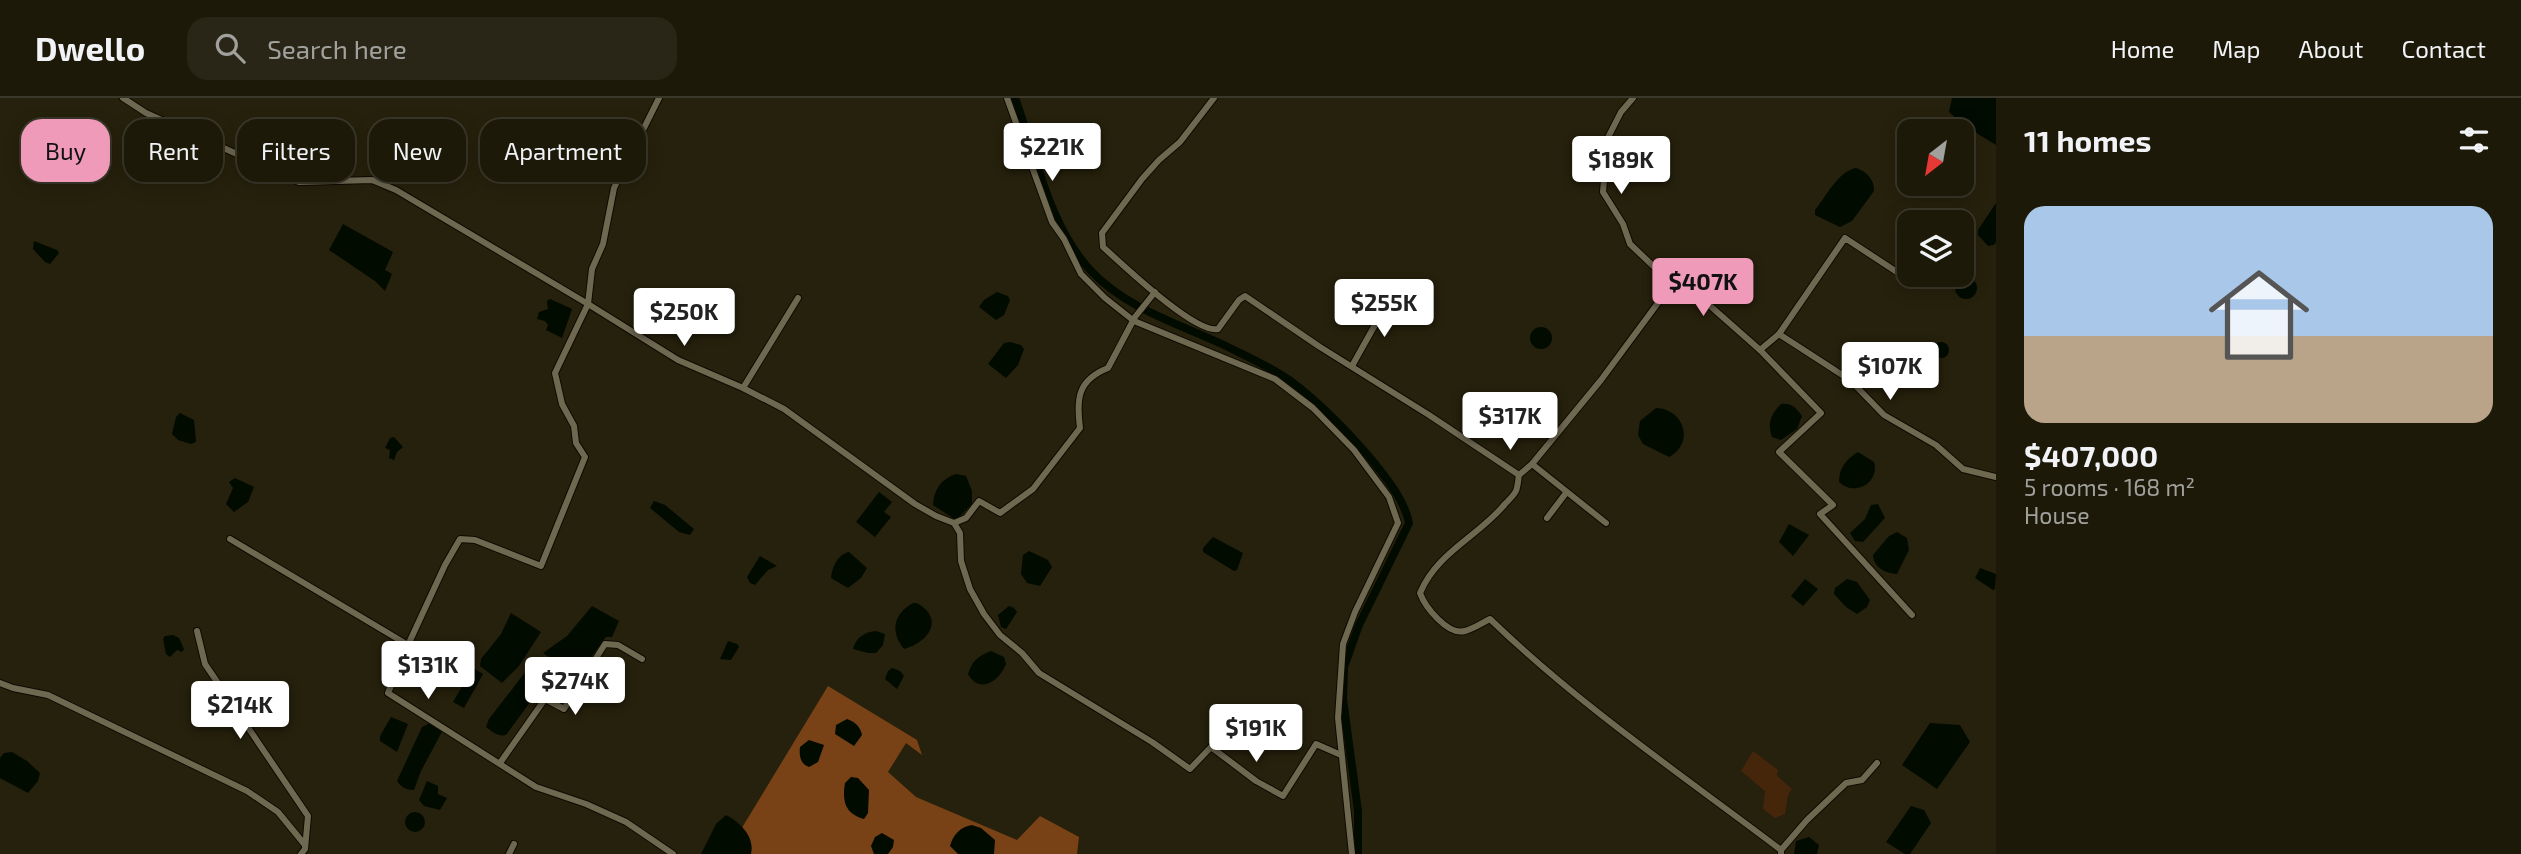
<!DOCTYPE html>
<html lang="en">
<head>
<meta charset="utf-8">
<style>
  :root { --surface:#1c1909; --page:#292617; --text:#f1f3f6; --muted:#a0a09c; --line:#3a382a; --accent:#ef9ab8 }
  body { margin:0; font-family:"Exo 2",sans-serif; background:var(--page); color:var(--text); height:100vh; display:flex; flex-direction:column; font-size:26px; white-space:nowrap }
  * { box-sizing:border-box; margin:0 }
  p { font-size:23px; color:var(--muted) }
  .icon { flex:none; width:38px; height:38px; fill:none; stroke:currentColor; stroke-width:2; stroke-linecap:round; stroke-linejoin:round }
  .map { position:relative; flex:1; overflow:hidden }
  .drawer { display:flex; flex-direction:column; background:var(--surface); width:525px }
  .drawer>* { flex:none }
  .top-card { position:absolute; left:21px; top:21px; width:665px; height:63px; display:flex; gap:14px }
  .needle { width:46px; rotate:211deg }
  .fabs { position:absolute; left:1897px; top:21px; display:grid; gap:14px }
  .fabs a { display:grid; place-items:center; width:77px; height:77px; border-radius:14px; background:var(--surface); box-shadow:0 4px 18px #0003,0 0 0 2px var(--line); font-size:35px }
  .price { position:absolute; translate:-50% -60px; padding:0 16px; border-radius:7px; background:#fff; color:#222; font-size:23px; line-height:46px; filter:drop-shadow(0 2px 4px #0008) }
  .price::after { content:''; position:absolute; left:50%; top:42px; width:21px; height:16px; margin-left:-10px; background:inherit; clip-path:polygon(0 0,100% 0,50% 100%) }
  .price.current { background:var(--accent); color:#111 }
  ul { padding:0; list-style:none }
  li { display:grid; align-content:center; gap:14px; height:371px; padding:0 28px }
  li span { display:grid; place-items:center; height:217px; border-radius:21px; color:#555 }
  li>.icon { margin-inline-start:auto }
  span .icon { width:126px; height:126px; fill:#fffc; stroke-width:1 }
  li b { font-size:30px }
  h2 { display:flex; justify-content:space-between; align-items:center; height:84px; padding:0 28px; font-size:30px }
  .tag { padding:0 24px; border-radius:21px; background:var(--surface); box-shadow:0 4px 18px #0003,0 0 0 2px var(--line); font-size:24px; line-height:63px }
  .tag.current { background:var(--accent); color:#111 }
  header { display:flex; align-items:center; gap:42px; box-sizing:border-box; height:98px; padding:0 35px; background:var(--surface); border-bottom:2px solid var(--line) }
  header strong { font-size:33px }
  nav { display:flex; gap:38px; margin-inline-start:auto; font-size:24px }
  .search { width:490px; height:63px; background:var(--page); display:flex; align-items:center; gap:18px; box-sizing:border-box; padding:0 24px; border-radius:21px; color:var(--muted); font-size:26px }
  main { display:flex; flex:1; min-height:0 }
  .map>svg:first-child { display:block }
  .green { fill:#46260b }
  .forest { fill:#784216 }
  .water { fill:#020b00 }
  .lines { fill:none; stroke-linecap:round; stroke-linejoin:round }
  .canal { stroke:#020b00; stroke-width:8 }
  .street-casing { stroke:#0f0a00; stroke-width:8 }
  .street { stroke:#6e6851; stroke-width:6 }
</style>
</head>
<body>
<header>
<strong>Dwello</strong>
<div class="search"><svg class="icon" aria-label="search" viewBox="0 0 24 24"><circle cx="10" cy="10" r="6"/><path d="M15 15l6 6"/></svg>Search here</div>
<nav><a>Home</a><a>Map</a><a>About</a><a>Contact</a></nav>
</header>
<main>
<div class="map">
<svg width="1996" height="756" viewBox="0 0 1996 756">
  <rect width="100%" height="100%" fill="#26210c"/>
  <!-- green -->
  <path class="green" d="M 1753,653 L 1778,672 L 1777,678 L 1792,691 L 1788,697 L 1785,716 L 1775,720 L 1763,711 L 1765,693 L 1741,673 Z"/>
  <!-- forest -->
  <path class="forest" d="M 828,588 L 917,642 L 922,657 L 906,645 L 888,674 L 916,699 L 1017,742 L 1040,718 L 1079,739 L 1077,756 L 726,756 Z"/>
  <!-- water -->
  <g class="water">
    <path d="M 1952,0 L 1996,0 L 1996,47 L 1965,28 L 1949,14 Z"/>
    <circle cx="518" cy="72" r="8"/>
    <path d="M 1856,70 C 1866,73 1875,82 1874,93 L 1852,123 L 1840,129 L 1815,117 L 1815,112 C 1826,99 1838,73 1856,70 Z"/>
    <path d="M 1996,105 L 1996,144 L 1994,147 L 1988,148 L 1978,137 L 1978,132 Z"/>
    <path d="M 343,126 L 393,154 L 385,172 L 392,176 L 385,193 L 375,183 L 329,152 Z"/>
    <path d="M 34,143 L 57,152 L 59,155 L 50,166 L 45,164 L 33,151 Z"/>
    <circle cx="1966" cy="190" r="11"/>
    <path d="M 997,194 L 1008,198 L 1010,202 L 1004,217 L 996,222 L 979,209 L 984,202 Z"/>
    <path d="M 550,201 L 572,211 L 562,240 L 546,232 L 548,227 L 545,223 L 537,221 L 539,214 L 548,211 L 547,203 Z"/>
    <circle cx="1541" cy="240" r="11"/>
    <circle cx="1941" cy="252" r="8"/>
    <path d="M 1010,244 L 1021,247 L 1024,251 L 1018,267 L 1006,280 L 988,266 L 1004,245 Z"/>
    <path d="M 1781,306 C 1792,305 1796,310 1802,318 L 1797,331 L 1781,342 L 1772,339 C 1767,325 1771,316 1781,306 Z"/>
    <path d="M 1656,310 C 1684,311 1695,345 1669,359 L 1643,346 L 1638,337 L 1640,323 Z"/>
    <path d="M 180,315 L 194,322 L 196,344 L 191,346 L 178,342 L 172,336 L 176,319 Z"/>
    <path d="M 394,339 L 403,349 L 397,354 L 394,362 L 389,360 L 390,352 L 385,350 L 390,340 Z"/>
    <path d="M 1858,354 L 1874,364 C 1880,385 1854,399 1839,384 C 1839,370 1846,361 1858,354 Z"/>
    <path d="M 956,376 L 966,378 L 972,393 L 972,406 L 956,422 L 933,407 C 934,391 941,381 956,376 Z"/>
    <path d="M 235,380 L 254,389 L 248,404 L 234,414 L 226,406 L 233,390 L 229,384 Z"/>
    <path d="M 879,394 L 892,404 L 884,414 L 891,419 L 875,439 L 856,424 Z"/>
    <path d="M 654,403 L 665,407 L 694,431 L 690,437 L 679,434 L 650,410 Z"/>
    <path d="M 1878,406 L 1885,420 L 1863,444 L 1855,443 L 1850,435 L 1865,421 L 1871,407 Z"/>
    <path d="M 1789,426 L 1809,437 L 1793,458 L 1779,444 Z"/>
    <path d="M 1897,434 L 1907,440 L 1909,452 L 1897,476 C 1885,475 1874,470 1873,457 L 1889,438 Z"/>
    <path d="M 1213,439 L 1243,455 L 1237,472 L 1234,473 L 1203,454 L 1203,450 Z"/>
    <path d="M 1029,453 L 1048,462 L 1052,469 L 1040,488 L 1027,485 L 1021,476 L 1023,457 Z"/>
    <path d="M 849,454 L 867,470 L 861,480 L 848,490 L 831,480 C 832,469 838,456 849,454 Z"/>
    <path d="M 760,458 L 777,468 L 768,472 L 755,487 L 750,485 L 747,479 Z"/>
    <path d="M 1980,470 L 1996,476 L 1995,491 L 1993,492 L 1975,480 Z"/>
    <path d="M 1805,481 L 1818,491 L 1803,508 L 1791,498 Z"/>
    <path d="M 1847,481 L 1857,484 L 1870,502 L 1867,509 L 1857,516 L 1846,509 L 1834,496 L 1835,490 Z"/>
    <path d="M 913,505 L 917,505 C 945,521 929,544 904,551 C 890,534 893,516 913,505 Z"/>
    <path d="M 592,508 L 619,523 L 612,539 L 606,539 L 577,578 L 543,555 L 567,538 Z"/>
    <path d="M 1009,508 L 1014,510 L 1017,514 L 1006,531 L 1001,529 L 998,517 Z"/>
    <path d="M 511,515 L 541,534 L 519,568 L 502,585 L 480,568 L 481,561 L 501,536 Z"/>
    <path d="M 876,533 L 885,536 L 883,547 L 876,555 L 868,555 L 853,551 C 856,539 865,534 876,533 Z"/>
    <path d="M 173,537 L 179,540 L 184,551 L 182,554 L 177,552 L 170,559 L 166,556 L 163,541 L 165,538 Z"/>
    <path d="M 728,543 L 737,546 L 739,549 L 731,562 L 720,561 Z"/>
    <path d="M 991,553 L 1004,559 L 1006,566 C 999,584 979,596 968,576 C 972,563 978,558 991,553 Z"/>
    <path d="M 530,568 L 558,586 L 550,599 L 540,594 L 536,596 L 506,637 C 499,639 492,634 486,629 L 489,621 Z"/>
    <path d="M 473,570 L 483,576 L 464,610 L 453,604 Z"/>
    <path d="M 892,570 L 900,573 L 904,578 L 897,591 L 885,581 L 888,573 Z"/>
    <path d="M 391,619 L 408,626 L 397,654 L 380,643 L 380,638 Z"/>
    <path d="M 847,621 C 855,624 860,628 862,637 L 854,648 L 835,636 L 836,627 Z"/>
    <path d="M 430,625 L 444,630 L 421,673 L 414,692 C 406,692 401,689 397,683 L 422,629 Z"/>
    <path d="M 1930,625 L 1960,627 L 1970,644 L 1937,691 L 1902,667 Z"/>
    <path d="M 809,642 L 824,647 L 818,664 L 809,669 C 800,666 799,657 800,649 Z"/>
    <path d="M 12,654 L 27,663 L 40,675 L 38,683 L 28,695 L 0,680 L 0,660 L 4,655 Z"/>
    <path d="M 851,679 L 858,680 L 869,692 L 868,715 L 864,721 C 845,716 842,703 845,685 Z"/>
    <path d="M 427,683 L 438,688 L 438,696 L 447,700 L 440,712 L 424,708 L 419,702 Z"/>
    <path d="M 1911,708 L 1924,712 L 1931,725 L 1910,756 L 1905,756 L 1886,744 Z"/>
    <circle cx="415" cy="724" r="10"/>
    <path d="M 726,717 C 740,724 755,739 751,756 L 701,756 L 716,726 Z"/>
    <path d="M 972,727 L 981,730 L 995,742 L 994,756 L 958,756 L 950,748 C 953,737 960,729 972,727 Z"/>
    <path d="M 882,735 L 894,742 L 893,749 L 888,756 L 874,756 L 871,748 L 875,739 Z"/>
    <path d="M 1809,739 L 1819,747 L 1817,756 L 1794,756 L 1796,743 Z"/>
  </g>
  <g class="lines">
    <!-- canal -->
    <path class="canal" d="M 1015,0 C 1036,57 1049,129 1092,174 C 1129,212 1180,226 1226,248 C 1248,259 1273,270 1292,284 C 1321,306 1348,334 1372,362 C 1387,381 1404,401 1409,425 L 1359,527 L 1344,569 L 1343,601 L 1358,713 L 1358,756"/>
    <!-- street casing -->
    <g class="street-casing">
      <g id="street">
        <path d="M 123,0 L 146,15 L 299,84 L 372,82 L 396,92 L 588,206 L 555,275 L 562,306 L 574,328 L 576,345 L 585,359 L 541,468 L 475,442 L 460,441 L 445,467 L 408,547"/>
        <path d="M 659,0 L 614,90 L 603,146 L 592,171 L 588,206 L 678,262 L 743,290 L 784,311 L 915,406 L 936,418 L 954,425 L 960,435 L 961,463 L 970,491 L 984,516 L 1000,537 L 1022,555 L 1039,575 L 1152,644 L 1190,671 L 1211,649 L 1256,683 L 1283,698 L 1316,646 L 1341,657"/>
        <path d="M 1007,0 L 1052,124 L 1064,141 L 1081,176 L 1105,200 L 1134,223 L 1275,281 L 1313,310 L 1354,352 L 1389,399 L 1398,425 L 1355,514 L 1343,546 L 1338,620 L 1352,756"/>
        <path d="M 1214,0 L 1180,44 L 1159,62 L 1142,81 L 1102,135 L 1103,149 C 1122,166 1195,236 1218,231 L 1239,202 L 1245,198 L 1320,249 L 1429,317 L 1519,377 C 1518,382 1518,388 1516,393 C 1514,397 1509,402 1505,406 C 1479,438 1437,454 1420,495 C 1425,509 1448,538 1465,533 C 1473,531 1482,525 1490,521 C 1579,607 1682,677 1781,752 L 1781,756"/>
        <path d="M 1633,0 L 1621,14 L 1596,63 L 1604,82 L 1603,94 L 1623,126 L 1630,146 L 1672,186"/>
        <path d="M 1779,236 L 1850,282 L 1884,317 L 1936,347 L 1963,371 L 1996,379"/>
        <path d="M 1760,252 L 1821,315 L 1779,354 L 1833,407 L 1820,416 L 1912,517"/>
        <path d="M 1352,268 L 1390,200"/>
        <path d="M 743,290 L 798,200"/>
        <path d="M 1532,366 L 1606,425"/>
        <path d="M 1519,377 L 1532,366 L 1601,282 L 1672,186 L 1691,191 L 1760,252 L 1779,236 L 1845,140 L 1903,178"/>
        <path d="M 1547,420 L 1566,395"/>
        <path d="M 954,425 L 966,420 L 979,403 L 1000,415 L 1033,391 L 1080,330 C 1076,300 1078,282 1108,270 L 1135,219 L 1155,194"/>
        <path d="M 230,441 L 408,547 L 388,595 L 536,689 L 586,706 L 626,724 L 673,756"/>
        <path d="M 197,533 L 205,566 L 308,718 L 305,751 L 301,756"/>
        <path d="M 0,585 L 13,590 L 48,597 L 247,693 L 278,714 L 305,747"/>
        <path d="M 500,665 L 545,601 L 564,611 L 605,546 L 618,547 L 642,561"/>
        <path d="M 1781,752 L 1807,722 L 1846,685 L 1862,682 L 1877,665"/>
        <path d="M 509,756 L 514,746"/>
      </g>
    </g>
    <!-- street -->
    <use href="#street" class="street"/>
  </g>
</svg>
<div class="fabs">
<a><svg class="needle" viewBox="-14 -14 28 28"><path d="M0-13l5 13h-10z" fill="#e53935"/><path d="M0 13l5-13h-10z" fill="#a0a09c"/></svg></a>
<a><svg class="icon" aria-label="layers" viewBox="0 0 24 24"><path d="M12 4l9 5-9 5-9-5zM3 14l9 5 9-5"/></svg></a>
</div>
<b class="price" style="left:1052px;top:85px">$221K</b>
<b class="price" style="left:1621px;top:98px">$189K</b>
<b class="price current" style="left:1703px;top:220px">$407K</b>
<b class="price" style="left:1384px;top:241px">$255K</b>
<b class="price" style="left:684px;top:250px">$250K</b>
<b class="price" style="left:1890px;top:304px">$107K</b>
<b class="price" style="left:1510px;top:354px">$317K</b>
<b class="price" style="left:428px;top:603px">$131K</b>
<b class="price" style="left:575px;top:619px">$274K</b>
<b class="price" style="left:240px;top:643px">$214K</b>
<b class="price" style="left:1256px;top:666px">$191K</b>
<div class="top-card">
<a class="tag current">Buy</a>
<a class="tag">Rent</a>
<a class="tag">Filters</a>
<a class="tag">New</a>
<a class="tag">Apartment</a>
</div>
</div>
<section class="drawer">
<h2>11 homes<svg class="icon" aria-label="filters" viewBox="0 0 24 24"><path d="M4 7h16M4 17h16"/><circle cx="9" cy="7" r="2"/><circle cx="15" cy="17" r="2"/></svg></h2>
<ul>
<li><span style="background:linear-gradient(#a9c7e8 60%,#b9a48a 0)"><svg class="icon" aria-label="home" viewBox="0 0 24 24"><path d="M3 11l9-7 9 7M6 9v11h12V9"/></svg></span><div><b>$407,000</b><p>5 rooms · 168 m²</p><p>House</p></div></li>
</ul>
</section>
</main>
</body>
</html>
